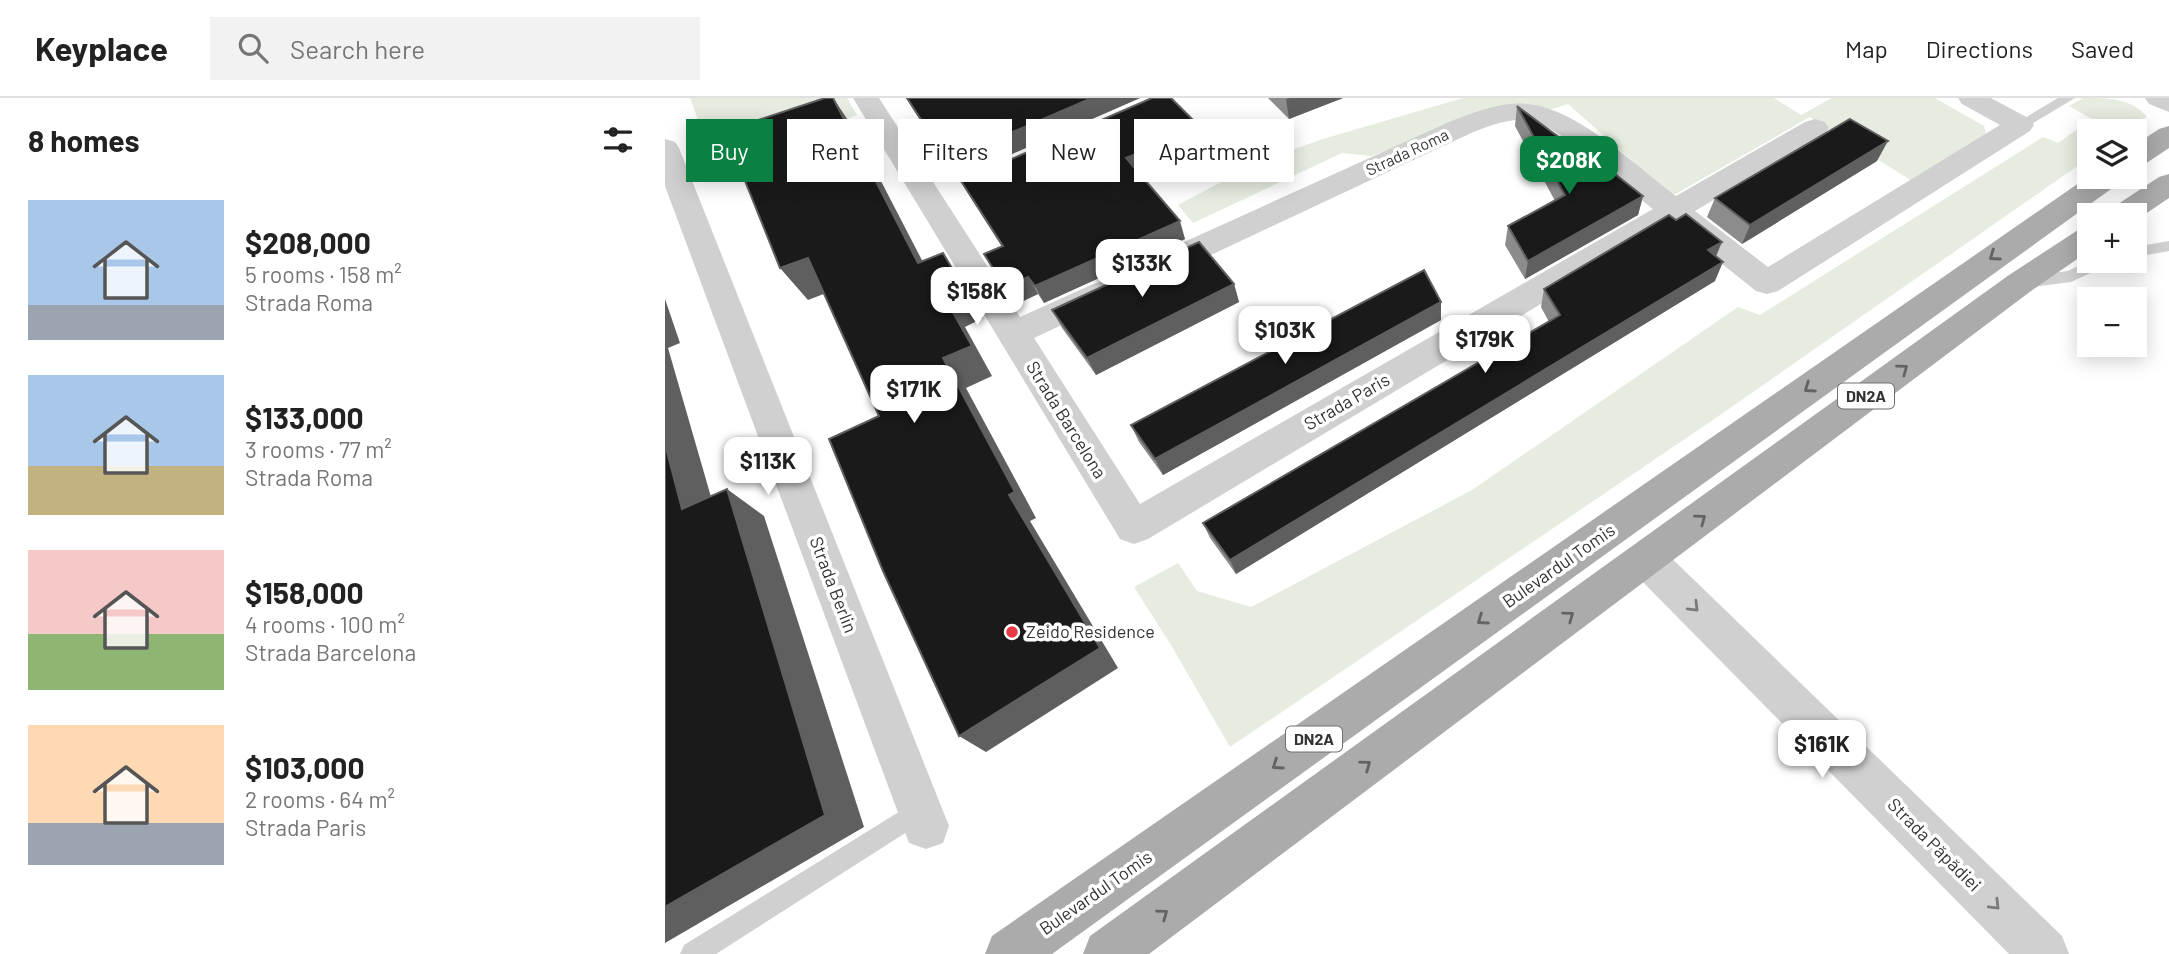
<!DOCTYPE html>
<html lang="en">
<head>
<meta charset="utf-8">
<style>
  :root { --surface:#fff; --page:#f2f2f2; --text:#222; --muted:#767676; --line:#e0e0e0; --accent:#0b8043 }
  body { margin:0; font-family:Barlow,sans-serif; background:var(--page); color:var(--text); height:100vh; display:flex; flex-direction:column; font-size:26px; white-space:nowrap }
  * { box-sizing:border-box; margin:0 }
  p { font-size:23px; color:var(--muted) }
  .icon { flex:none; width:38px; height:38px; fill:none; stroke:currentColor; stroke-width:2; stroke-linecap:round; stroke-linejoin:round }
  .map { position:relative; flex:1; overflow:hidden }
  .side { display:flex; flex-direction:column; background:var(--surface); width:665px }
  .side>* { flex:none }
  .hud { position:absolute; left:21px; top:21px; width:665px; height:63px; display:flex; gap:14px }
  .controls { position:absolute; left:1412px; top:21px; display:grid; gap:14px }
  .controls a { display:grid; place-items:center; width:70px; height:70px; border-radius:0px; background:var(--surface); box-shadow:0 4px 18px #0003; font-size:35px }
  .price { position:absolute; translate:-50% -60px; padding:0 16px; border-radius:14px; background:#fff; color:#222; font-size:23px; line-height:46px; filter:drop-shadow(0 2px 4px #0008) }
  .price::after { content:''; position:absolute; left:50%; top:42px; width:21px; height:16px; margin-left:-10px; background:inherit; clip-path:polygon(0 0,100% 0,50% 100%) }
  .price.active { background:var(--accent); color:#fff }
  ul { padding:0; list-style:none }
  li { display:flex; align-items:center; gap:21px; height:175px; padding:0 28px }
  li span { display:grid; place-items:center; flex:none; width:196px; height:140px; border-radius:0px; color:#555 }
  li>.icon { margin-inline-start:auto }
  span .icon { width:84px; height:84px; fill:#fffc; stroke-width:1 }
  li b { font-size:30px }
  h2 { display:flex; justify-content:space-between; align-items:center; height:84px; padding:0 28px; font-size:30px }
  .tag { padding:0 24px; border-radius:0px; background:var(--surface); box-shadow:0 4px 18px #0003; font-size:24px; line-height:63px }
  .tag.active { background:var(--accent); color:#fff }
  header { display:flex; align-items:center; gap:42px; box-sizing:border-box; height:98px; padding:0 35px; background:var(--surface); border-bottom:2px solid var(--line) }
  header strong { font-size:33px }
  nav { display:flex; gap:38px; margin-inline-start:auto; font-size:24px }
  .search { width:490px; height:63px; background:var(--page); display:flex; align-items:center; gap:18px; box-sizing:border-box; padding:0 24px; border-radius:0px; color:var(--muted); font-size:26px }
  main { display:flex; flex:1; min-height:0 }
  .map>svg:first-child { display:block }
  .green { fill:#e6ecdf }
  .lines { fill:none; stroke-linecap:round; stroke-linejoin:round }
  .service { fill:#d0d0d0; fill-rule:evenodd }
  .minor { fill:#d0d0d0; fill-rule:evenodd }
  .primary { fill:#ababab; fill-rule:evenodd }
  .wall { fill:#8c8c8c }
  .shaded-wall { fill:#5f5f5f }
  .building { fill:#1a1a1a; stroke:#5f5f5f; stroke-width:2 }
  .oneway { stroke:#636363 }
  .oneway2 { stroke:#7a7a7a }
  .poi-dot { fill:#e63946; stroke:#fff; stroke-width:2.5 }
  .labels { text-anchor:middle; stroke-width:7; stroke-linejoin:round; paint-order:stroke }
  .far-street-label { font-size:16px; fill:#333; stroke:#fff }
  .shield { fill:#fff; stroke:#707070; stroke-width:2 }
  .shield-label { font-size:16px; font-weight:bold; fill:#333 }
  .street-label { font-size:18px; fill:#333; stroke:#fff }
  .poi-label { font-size:18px; fill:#333; stroke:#fff; text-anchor:start }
</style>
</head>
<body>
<header>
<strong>Keyplace</strong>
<div class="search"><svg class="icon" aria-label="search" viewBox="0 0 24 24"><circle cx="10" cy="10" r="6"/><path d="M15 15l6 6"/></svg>Search here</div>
<nav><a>Map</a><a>Directions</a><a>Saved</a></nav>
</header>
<main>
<section class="side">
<h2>8 homes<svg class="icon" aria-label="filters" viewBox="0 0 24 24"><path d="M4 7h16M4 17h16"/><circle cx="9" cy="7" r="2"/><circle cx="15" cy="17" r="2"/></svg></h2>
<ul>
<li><span style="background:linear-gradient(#a9c7e8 75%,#9aa5b1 0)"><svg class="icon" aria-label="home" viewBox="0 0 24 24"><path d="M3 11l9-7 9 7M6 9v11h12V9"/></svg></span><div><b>$208,000</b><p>5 rooms · 158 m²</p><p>Strada Roma</p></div></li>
<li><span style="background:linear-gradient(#a9c7e8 65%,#c2b280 0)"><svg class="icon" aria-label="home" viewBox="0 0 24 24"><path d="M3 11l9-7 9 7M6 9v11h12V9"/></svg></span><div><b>$133,000</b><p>3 rooms · 77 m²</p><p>Strada Roma</p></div></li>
<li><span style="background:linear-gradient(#f6c9c9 60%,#8fb573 0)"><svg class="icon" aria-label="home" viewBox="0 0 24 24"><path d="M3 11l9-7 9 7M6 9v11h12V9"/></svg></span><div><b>$158,000</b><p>4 rooms · 100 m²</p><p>Strada Barcelona</p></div></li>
<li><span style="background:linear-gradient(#ffd9b3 70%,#9aa5b1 0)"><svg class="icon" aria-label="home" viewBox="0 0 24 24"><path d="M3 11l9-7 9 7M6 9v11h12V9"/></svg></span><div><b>$103,000</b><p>2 rooms · 64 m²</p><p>Strada Paris</p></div></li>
</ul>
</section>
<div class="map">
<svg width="1504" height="856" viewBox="0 0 1504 856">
  <rect width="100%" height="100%" fill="#fff"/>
  <!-- green -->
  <g class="green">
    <path d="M 25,0 L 182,0 L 192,17 L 50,68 Z"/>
    <path d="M 798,0 L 1109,0 L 1136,17 L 1167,0 L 1270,0 L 1319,28 L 1322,41 L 1247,83 L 1145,19 L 1007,98 L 903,6 L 887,11 L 836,10 L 706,58 L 677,55 L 528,125 L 513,107 L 596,63 L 658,41 Z"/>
    <path d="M 1418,0 C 1443,0 1467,0 1482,19 L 1462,33 L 1424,33 L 1424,60 L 1042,326 L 565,649 L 506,547 L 469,489 L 513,465 L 532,493 L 586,509 L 807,392 L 1073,209 L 1095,217 L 1378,39 L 1393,45 L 1427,21 L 1404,8 Z"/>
  </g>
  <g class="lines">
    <!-- service -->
    <g class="service">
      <path d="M 1393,0 L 1410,0 L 1360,30 L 1350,30 L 1348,27 Z"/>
      <path d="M 1504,143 L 1504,153 L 1470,159 L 1470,149 Z"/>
      <path d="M 1424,162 L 1445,163 L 1443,167 L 1406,184 L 1360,190 L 1352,184 L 1360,178 L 1403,173 Z"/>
      <path d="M 237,712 L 245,716 L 249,724 L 245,732 L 51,856 L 15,856 L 19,847 Z"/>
    </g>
    <!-- minor -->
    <g class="minor">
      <path d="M 188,0 L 214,0 L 355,219 L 426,187 L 437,183 L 448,187 L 453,195 L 448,203 L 369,240 L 475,406 L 988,111 C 962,90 895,28 866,23 C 845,19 823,28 804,36 L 499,179 L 488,182 L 477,179 L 472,171 L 477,163 L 784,24 C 808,15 836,3 862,6 C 912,10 971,68 1011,98 L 1140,24 L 1150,21 L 1160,24 L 1164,30 L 1160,36 L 1030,113 L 1103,169 L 1335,27 L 1297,6 L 1293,0 L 1326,0 L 1365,21 L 1369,27 L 1365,33 L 1113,193 L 1102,196 L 1091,193 L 1008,127 L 483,441 L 469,446 L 455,441 Z"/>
      <path d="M 1480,0 L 1504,0 L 1504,14 L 1484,6 Z"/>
      <path d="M 0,41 L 10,44 L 14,50 L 284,728 L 278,745 L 261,751 L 244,745 L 238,728 L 0,88 Z"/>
      <path d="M 981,444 L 995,449 L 1397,838 L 1404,856 L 1344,856 L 967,473 L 961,461 L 967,449 Z"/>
    </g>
    <!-- primary -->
    <g class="primary">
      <path d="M 1504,28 L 1504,50 L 1480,66 L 1470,69 L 1470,47 L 1494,31 Z"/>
      <path d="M 1504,76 L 1504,100 L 1470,123 L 1470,117 L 1443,117 L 1447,110 L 1494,79 Z"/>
      <path d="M 1424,78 L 1457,79 L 1453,86 L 387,856 L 320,856 L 327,838 Z"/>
      <path d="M 1424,128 L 1424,153 L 1366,193 L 484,856 L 418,856 L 425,838 L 1344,177 L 1413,132 Z"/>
    </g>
  </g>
  <!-- wall -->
  <g class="wall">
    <path d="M 241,0 L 475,0 L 292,80 Z"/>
    <path d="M 603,0 L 678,0 L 624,21 Z"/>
    <path d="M 852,8 L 942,75 L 978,98 L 973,117 L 860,181 L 840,147 L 843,128 L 890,103 L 850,28 Z"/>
    <path d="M 540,49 L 475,76 L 520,141 L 379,205 L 373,196 L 350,207 L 319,156 L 337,149 L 307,102 L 296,83 Z"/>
    <path d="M 1212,63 L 1077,146 L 1042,119 L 1050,100 Z"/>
    <path d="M 1051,159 L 1050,183 L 571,476 L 545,440 L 538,425 L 884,224 L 876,209 L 879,191 Z"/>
    <path d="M 569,186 L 574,204 L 431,277 L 397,230 L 387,212 Z"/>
    <path d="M 776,204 L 776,222 L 498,377 L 474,344 L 466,327 Z"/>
  </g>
  <!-- shaded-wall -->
  <g class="shaded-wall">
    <path d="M 168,0 L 189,31 L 275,197 L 253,165 Z"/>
    <path d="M 427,0 L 475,0 L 292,80 L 282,62 Z"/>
    <path d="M 625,0 L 678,0 L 624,21 L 621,1 Z"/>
    <path d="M 536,30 L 540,49 L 468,78 L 461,60 Z"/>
    <path d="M 1223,43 L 1212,63 L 1077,146 L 1085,127 Z"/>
    <path d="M 978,98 L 973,117 L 860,181 L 863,163 Z"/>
    <path d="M 515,123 L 520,141 L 379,205 L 370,188 Z"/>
    <path d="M 1057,144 L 1049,163 L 1043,152 Z"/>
    <path d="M 278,155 L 318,220 L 300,229 L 327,278 L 301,290 L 371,420 L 365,423 L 453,570 L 321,654 L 294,638 L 344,397 L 278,260 Z"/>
    <path d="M 143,160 L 169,192 L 143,202 L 115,170 Z"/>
    <path d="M 1058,164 L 1050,183 L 571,476 L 565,462 Z"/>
    <path d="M 363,179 L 373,196 L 350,207 L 340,189 Z"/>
    <path d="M 569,186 L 574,204 L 431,277 L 422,260 Z"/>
    <path d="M 0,201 L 15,245 L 3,250 L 57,437 L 17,411 L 0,346 Z"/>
    <path d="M 776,204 L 776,222 L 498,377 L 490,361 Z"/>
    <path d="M 62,391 L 99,418 L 199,729 L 0,845 L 0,809 Z"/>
  </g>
  <!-- building -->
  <g class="building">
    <path d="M 160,0 L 168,0 L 253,165 L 278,155 L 298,189 L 278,197 L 307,248 L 278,260 L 350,394 L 344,397 L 435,550 L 294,638 L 218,473 L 164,341 L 214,318 L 143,160 L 115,170 L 60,33 Z"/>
    <path d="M 242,0 L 427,0 L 282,62 Z"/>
    <path d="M 487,0 L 506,0 L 536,30 L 461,60 L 515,123 L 370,188 L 363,179 L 340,189 L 319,156 L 338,148 L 296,83 Z"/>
    <path d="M 852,8 L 942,75 L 946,73 L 978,98 L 863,163 L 843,128 L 900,97 Z"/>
    <path d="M 1185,21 L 1223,43 L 1085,127 L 1050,100 Z"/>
    <path d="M 1021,116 L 1057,144 L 1043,152 L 1058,164 L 565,462 L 538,425 L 895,217 L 879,191 L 1004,117 L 1011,122 Z"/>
    <path d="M 534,144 L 569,186 L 422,260 L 387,212 Z"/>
    <path d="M 759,172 L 776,204 L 490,361 L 466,327 Z"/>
    <path d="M 0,346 L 17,411 L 62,391 L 160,717 L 0,809 Z"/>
  </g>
  <!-- one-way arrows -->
  <defs><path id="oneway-chevron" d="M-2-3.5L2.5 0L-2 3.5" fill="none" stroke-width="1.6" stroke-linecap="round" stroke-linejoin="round" transform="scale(1.75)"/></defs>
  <g class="oneway">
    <use href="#oneway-chevron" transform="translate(1329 158) rotate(145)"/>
    <use href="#oneway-chevron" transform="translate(1238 271) rotate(-37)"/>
    <use href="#oneway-chevron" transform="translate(1144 290) rotate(145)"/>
    <use href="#oneway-chevron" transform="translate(1036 421) rotate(-37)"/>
    <use href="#oneway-chevron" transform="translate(904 518) rotate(-36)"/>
    <use href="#oneway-chevron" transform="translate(817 522) rotate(145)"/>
    <use href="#oneway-chevron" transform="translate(612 667) rotate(145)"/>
    <use href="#oneway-chevron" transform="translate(701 667) rotate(-36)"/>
    <use href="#oneway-chevron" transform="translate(498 816) rotate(-36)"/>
  </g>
  <g class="oneway2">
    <use href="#oneway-chevron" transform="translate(1029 509) rotate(45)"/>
    <use href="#oneway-chevron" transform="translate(1330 807) rotate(45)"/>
  </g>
  <!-- markers -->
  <circle class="poi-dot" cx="347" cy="534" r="7"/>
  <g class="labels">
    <!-- far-street labels -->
    <g class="far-street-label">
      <text transform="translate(742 54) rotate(-25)" y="6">Strada Roma</text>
    </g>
    <!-- shield labels -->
    <g class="shield">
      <rect x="1173" y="285.5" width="56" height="25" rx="5"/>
      <rect x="621" y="628.5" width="56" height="25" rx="5"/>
    </g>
    <g class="shield-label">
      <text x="1201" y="304">DN2A</text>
      <text x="649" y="647">DN2A</text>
    </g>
    <!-- street labels -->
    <g class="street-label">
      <text transform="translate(682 304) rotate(-30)" y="6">Strada Paris</text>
      <text transform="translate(401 322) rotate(58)" y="6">Strada Barcelona</text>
      <text transform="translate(894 468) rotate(-35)" y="6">Bulevardul Tomis</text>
      <text transform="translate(168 487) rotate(69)" y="6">Strada Berlin</text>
      <text transform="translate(1269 747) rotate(45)" y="6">Strada Păpădiei</text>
      <text transform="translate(431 795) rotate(-35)" y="6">Bulevardul Tomis</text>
    </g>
    <!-- poi labels -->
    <g class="poi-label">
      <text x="361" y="540">Zeido Residence</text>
    </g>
  </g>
</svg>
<div class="controls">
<a><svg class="icon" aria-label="layers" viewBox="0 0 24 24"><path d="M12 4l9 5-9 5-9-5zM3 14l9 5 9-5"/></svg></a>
<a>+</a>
<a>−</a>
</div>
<b class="price active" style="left:904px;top:98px">$208K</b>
<b class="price" style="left:477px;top:201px">$133K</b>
<b class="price" style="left:312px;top:229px">$158K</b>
<b class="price" style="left:620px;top:268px">$103K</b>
<b class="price" style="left:820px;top:277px">$179K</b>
<b class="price" style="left:249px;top:327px">$171K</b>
<b class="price" style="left:103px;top:399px">$113K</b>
<b class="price" style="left:1157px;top:682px">$161K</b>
<div class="hud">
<a class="tag active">Buy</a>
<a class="tag">Rent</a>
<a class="tag">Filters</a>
<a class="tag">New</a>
<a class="tag">Apartment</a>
</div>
</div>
</main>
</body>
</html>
